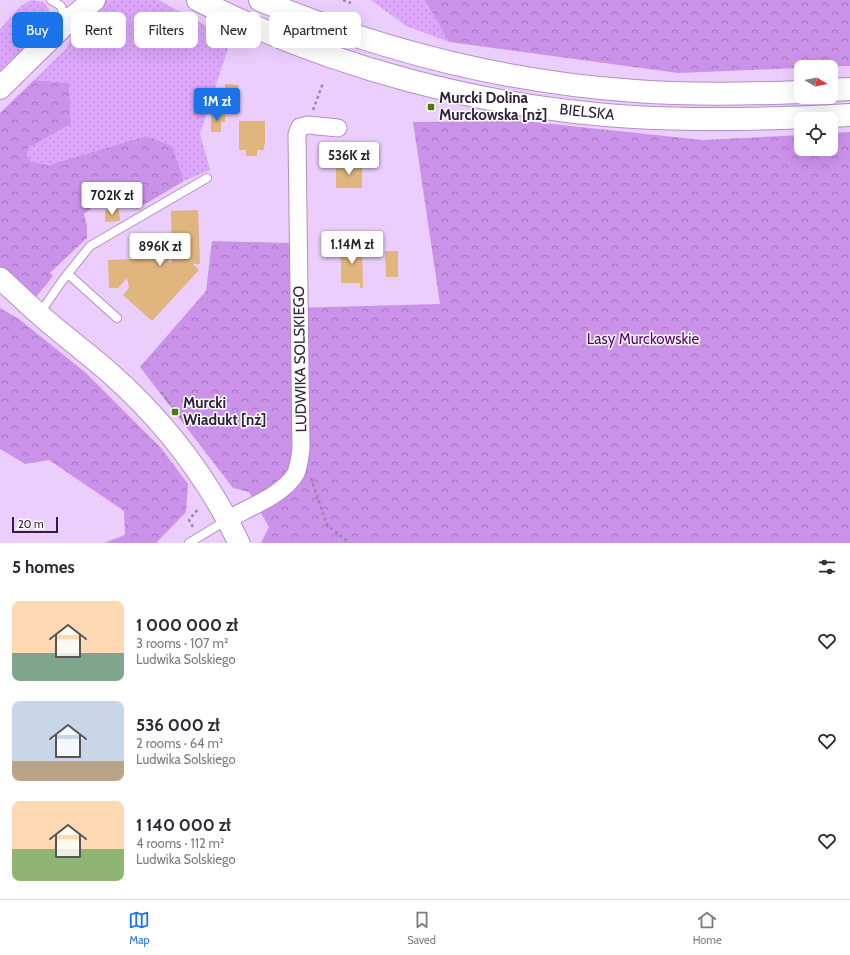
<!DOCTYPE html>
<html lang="en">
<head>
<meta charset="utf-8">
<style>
  :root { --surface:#fff; --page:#f2f2f3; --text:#2b2b33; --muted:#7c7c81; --line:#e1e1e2; --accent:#1a73e8 }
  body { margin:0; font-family:Cabin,sans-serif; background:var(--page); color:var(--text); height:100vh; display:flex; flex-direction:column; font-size:15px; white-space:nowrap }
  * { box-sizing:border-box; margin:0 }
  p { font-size:13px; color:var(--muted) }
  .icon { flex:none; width:22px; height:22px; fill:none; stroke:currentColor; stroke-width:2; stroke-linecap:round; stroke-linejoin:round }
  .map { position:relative; height:543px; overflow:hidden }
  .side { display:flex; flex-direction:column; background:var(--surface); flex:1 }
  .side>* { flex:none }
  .hud { position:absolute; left:12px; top:12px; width:400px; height:36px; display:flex; gap:8px }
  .needle { width:26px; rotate:100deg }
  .fabs { position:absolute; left:794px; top:60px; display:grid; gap:8px }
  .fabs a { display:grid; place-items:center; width:44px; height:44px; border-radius:8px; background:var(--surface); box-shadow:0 4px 16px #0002; font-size:20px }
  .scale { position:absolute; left:12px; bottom:10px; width:46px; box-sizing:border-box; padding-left:4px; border:2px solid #302238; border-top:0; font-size:11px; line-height:14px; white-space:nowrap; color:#302238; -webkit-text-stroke:3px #fbfbfb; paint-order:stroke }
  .price { position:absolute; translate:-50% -34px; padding:0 9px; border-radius:4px; background:#fff; color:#222; font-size:13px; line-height:26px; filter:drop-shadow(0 1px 2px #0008) }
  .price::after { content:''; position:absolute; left:50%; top:24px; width:12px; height:9px; margin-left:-6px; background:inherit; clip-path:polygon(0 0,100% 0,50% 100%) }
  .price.current { background:var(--accent); color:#fff }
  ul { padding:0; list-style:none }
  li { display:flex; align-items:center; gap:12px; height:100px; padding:0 12px }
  li span { display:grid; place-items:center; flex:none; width:112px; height:80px; border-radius:8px; color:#555 }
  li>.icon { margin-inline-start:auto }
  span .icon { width:48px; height:48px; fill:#fffc; stroke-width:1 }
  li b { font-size:17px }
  h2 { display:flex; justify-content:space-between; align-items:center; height:48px; padding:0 12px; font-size:17px }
  .chip { padding:0 14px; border-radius:8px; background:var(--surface); box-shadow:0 4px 16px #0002; font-size:14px; line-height:36px }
  .chip.current { background:var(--accent); color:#fff }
  .menu { display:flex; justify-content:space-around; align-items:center; height:56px; border-top:1px solid var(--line); background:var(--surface); font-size:11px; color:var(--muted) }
  .menu a { display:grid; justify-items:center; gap:2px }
  .menu .current { color:var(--accent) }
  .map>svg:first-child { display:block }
  .grass { fill:url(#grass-dots) }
  .forest { fill:url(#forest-crowns) }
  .building { fill:#e0b57e }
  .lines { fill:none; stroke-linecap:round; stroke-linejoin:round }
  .service-casing { stroke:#b18fc5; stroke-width:10 }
  .minor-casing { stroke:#b18fc5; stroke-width:19 }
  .tertiary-casing { stroke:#b18fc5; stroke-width:23 }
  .primary-casing { stroke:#b18fc5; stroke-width:24 }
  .path { stroke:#9d86aa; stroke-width:2.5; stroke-dasharray:3 3; stroke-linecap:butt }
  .service { stroke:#fff; stroke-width:8 }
  .minor { stroke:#fff; stroke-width:17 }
  .tertiary { stroke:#fff; stroke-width:21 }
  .primary { stroke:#fff; stroke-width:22 }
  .poi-dot { fill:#487c0c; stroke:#fbfbfb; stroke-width:1.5 }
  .labels { text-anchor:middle; stroke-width:3; stroke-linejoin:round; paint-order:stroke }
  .poi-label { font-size:15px; font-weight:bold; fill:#302238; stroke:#fbfbfb; text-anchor:start }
  .street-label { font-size:15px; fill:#302238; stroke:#fbfbfb }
  .park-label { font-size:15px; fill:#540373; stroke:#fbfbfb }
</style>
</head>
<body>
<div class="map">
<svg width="850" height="543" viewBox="0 0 850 543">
  <defs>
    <pattern id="grass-dots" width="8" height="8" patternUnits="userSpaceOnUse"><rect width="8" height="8" fill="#dda7fb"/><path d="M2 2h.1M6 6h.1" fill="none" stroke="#be8fd8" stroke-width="1.8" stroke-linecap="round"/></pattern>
    <pattern id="forest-crowns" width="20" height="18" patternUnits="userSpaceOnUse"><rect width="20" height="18" fill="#cb92ea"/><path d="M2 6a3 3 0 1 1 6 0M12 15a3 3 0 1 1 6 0" fill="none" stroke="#a577bf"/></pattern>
  </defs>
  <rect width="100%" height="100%" fill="#ebcefc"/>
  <!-- grass -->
  <g class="grass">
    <path d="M 32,0 L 43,2 C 48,7 51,11 50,18 C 50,32 11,65 0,76 L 0,29 L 22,5 Z"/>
    <path d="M 107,0 L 158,0 L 231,39 L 200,134 L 210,170 L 184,181 L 172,146 L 146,136 L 49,165 L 31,162 L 27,155 L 27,148 L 71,124 L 69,83 L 34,80 L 67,48 L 77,21 L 98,3 Z"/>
    <path d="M 371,0 L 425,0 L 449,42 L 406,26 Z"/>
  </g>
  <!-- forest -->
  <g class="forest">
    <path d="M 425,0 L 850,0 L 850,66 L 801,67 L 801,68 L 678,73 L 449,42 Z"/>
    <path d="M 34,80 L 69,83 L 71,124 L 28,148 L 27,155 L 31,162 L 49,165 L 146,136 L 172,146 L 184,181 L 137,209 L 116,189 L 84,214 L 87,226 L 87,238 L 50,273 L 53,276 L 36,297 L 0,267 L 0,113 Z"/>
    <path d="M 523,121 L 703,140 L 801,135 L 801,149 L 831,149 L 831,133 L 850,132 L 850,543 L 261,543 L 269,527 L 249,492 L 233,488 L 140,367 L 206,291 L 212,241 L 289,243 L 291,308 L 440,304 L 413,122 Z"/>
    <path d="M 0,308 L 19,319 L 86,373 L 161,448 L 188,484 L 186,512 L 156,543 L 104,543 L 125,535 L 124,511 L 49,460 L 25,464 L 0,449 Z"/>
  </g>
  <!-- building -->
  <g class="building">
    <path d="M 225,84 L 238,85 L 238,98 L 225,98 Z"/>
    <path d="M 211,114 L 225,114 L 225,122 L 221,122 L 221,132 L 211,132 Z"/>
    <path d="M 239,121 L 265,121 L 265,145 L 264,145 L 264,150 L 257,150 L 257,156 L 246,156 L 246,150 L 239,150 Z"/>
    <path d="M 379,150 L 380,159 L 365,161 L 364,152 Z"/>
    <path d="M 336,164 L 362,165 L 362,188 L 336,188 Z"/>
    <path d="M 119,209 L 120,221 L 105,222 L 105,210 Z"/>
    <path d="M 198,210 L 200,264 L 193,264 L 199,270 L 152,321 L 123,295 L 129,288 L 127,278 L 118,288 L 109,288 L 108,260 L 137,259 L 137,245 L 168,244 L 169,263 L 172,262 L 171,211 Z"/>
    <path d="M 359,241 L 362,241 L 362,247 L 363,288 L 360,288 L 360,283 L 341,283 L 341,247 L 359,247 Z"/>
    <path d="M 385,251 L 398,251 L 398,277 L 386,277 Z"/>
  </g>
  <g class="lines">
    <!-- service casing -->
    <g class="service-casing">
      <g id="service">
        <path d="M 51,0 L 61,6 L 66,22"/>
        <path d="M 68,274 L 117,318"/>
        <path d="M 40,313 L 62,281 L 90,246 L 207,178"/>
        <path d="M 189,543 L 227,520"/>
      </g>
    </g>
    <!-- minor casing -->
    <g class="minor-casing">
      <path id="minor" d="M 228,519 C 248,508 285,494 296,473 C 299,465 300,457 301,449 L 297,134 L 300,127 L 308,125 L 338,128"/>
    </g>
    <!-- tertiary casing -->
    <g class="tertiary-casing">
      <path id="tertiary" d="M 0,278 C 13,290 26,303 40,315 C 63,335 87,353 110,373 C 164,421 208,478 239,543"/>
    </g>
    <!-- primary casing -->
    <g class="primary-casing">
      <g id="primary">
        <path d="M 198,0 C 331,68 485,108 634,117 C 707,121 778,119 850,115"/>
        <path d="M 260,0 C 379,50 505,82 635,91 C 690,95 746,94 801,92"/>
        <path d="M 0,88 L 66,23 L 94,0"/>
        <path d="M 831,90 L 850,89"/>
      </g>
    </g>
    <!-- path -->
    <g class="path">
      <path d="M 343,0 L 351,3"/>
      <path d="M 313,110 L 323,83"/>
      <path d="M 161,392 L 186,424"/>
      <path d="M 311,478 L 327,525 L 350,543"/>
      <path d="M 193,527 L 189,520 L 199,508"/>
    </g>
    <!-- service -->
    <use href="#service" class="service"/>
    <!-- minor -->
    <use href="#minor" class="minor"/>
    <!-- tertiary -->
    <use href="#tertiary" class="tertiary"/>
    <!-- primary -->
    <use href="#primary" class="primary"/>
  </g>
  <!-- markers -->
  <g class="poi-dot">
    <rect x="427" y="103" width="8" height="8" rx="2"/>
    <rect x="171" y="408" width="8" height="8" rx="2"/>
  </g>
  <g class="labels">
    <!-- poi labels -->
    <g class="poi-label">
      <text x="439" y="103">Murcki Dolina<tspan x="439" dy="17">Murckowska [nż]</tspan></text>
      <text x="183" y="408">Murcki<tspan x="183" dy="17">Wiadukt [nż]</tspan></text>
    </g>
    <!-- street labels -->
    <g class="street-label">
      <text transform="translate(587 112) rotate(6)" y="5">BIELSKA</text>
      <text transform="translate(300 359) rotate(-91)" y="5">LUDWIKA SOLSKIEGO</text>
    </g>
    <!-- park labels -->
    <g class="park-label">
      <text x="643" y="344">Lasy Murckowskie</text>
    </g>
  </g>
</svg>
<div class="fabs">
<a><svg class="needle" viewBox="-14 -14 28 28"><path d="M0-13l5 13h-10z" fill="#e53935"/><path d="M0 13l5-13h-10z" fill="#7c7c81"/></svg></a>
<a><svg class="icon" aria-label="locate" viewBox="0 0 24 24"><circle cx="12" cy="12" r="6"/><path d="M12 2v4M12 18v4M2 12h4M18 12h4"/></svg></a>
</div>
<div class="scale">20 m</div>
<b class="price current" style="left:217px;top:122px">1M zł</b>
<b class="price" style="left:349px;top:176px">536K zł</b>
<b class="price" style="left:112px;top:216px">702K zł</b>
<b class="price" style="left:352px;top:265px">1.14M zł</b>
<b class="price" style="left:160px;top:267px">896K zł</b>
<div class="hud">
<a class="chip current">Buy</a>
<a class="chip">Rent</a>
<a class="chip">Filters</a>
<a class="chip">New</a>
<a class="chip">Apartment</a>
</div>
</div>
<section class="side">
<h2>5 homes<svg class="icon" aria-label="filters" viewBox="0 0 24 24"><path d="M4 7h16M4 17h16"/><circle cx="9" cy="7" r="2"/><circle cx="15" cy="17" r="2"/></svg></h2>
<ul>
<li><span style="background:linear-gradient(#ffd9b3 65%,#7fa58c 0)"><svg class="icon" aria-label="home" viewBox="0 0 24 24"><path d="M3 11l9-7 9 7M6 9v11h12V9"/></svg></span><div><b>1 000 000 zł</b><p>3 rooms · 107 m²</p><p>Ludwika Solskiego</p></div><svg class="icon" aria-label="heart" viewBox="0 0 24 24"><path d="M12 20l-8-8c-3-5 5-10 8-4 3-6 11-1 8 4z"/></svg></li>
<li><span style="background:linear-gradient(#c9d6e8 75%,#b9a48a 0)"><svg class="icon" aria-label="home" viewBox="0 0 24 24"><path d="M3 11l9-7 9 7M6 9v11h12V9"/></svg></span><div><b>536 000 zł</b><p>2 rooms · 64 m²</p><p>Ludwika Solskiego</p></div><svg class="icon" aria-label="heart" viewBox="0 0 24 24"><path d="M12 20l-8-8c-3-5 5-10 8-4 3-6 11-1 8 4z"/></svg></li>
<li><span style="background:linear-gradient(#ffd9b3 60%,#8fb573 0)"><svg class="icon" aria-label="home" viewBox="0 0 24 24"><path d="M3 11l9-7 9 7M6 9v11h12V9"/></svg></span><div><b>1 140 000 zł</b><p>4 rooms · 112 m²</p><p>Ludwika Solskiego</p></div><svg class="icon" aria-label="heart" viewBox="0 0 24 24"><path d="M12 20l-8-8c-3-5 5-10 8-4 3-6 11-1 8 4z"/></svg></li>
</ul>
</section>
<nav class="menu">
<a class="current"><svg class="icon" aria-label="map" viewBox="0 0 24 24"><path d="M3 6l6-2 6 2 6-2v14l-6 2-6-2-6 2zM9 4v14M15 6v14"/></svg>Map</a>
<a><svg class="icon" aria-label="saved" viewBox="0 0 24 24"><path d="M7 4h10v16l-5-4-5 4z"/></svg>Saved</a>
<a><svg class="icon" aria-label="home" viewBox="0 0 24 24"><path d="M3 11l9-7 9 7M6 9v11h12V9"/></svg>Home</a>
</nav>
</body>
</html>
